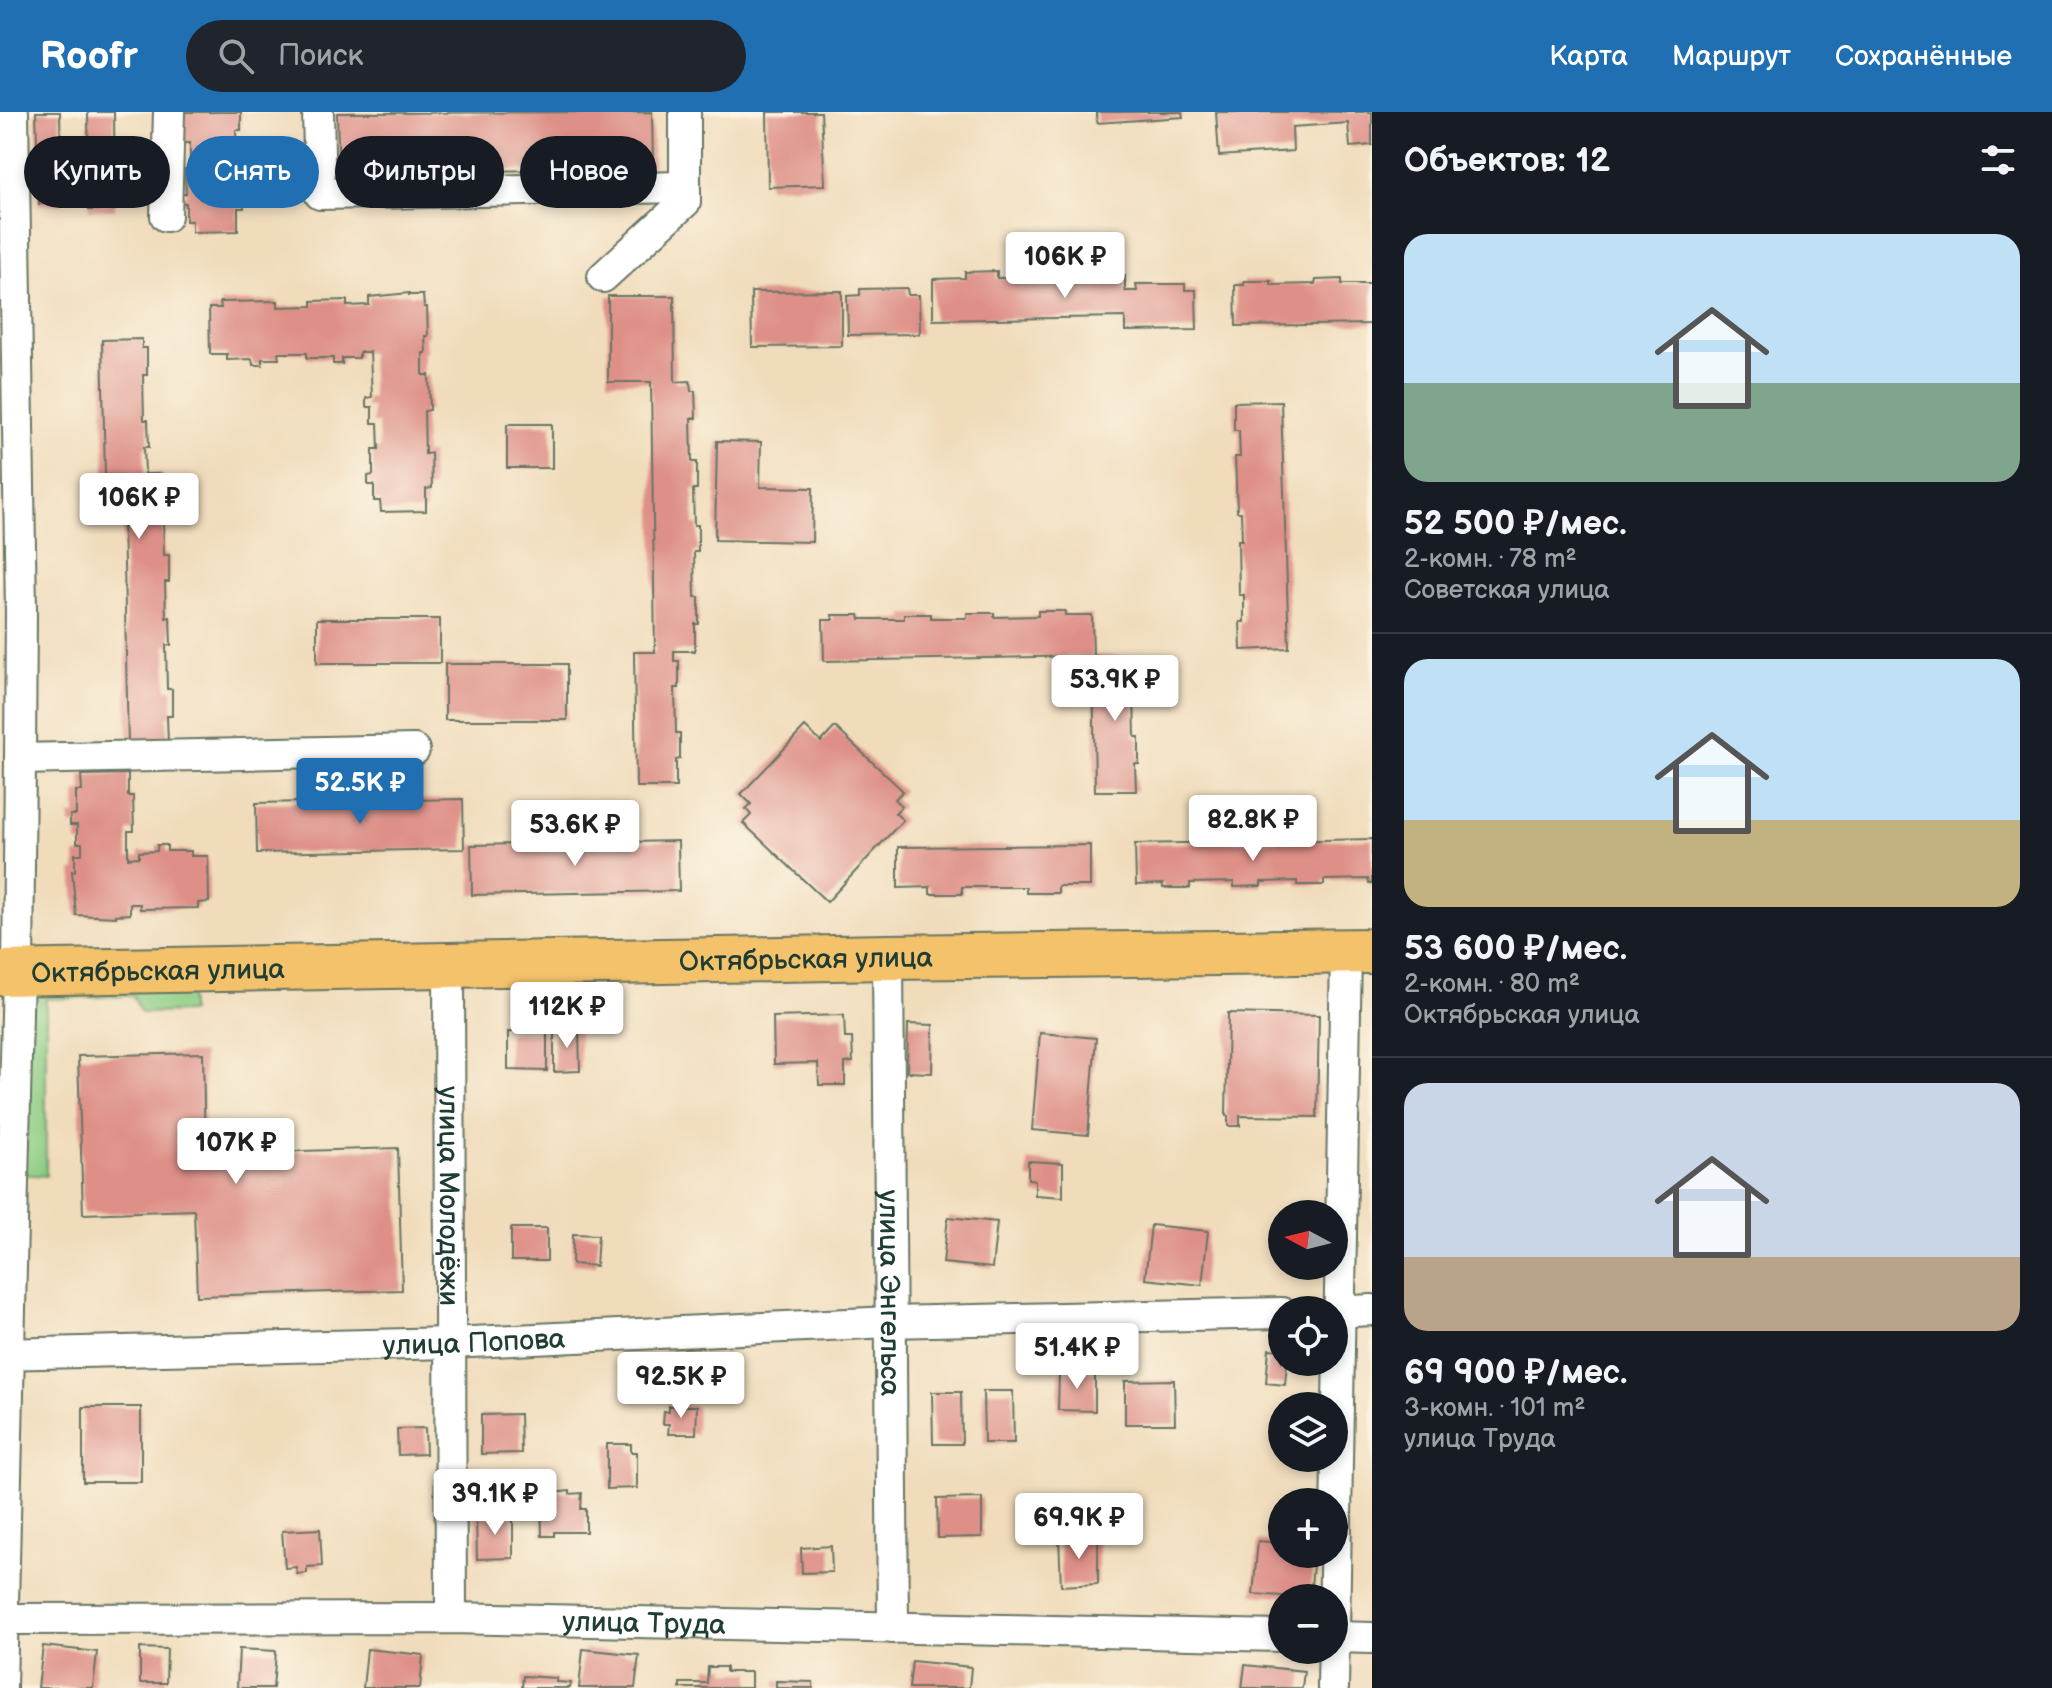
<!DOCTYPE html>
<html lang="ru">
<head>
<meta charset="utf-8">
<style>
  :root { --surface:#171b24; --page:#20242c; --text:#f1f3f6; --muted:#9ea1a6; --line:#363941; --accent:#1f6fb2 }
  body { margin:0; font-family:"Balsamiq Sans",sans-serif; background:var(--page); color:var(--text); height:100vh; display:flex; flex-direction:column; font-size:30px; white-space:nowrap }
  * { box-sizing:border-box; margin:0 }
  p { font-size:26px; color:var(--muted) }
  .icon { flex:none; width:44px; height:44px; fill:none; stroke:currentColor; stroke-width:2; stroke-linecap:round; stroke-linejoin:round }
  .map { position:relative; flex:1; overflow:hidden }
  .drawer { display:flex; flex-direction:column; background:var(--surface); width:680px }
  .drawer>* { flex:none }
  .hud { position:absolute; left:24px; top:24px; width:760px; height:72px; display:flex; gap:16px }
  .needle { width:52px; rotate:277deg }
  .tools { position:absolute; left:1268px; top:1088px; display:grid; gap:16px }
  .tools a { display:grid; place-items:center; width:80px; height:80px; border-radius:50%; background:var(--surface); box-shadow:0 4px 12px #0003; font-size:40px }
  .price { position:absolute; translate:-50% -68px; padding:0 18px; border-radius:8px; background:#fff; color:#222; font-size:26px; line-height:52px; filter:drop-shadow(0 2px 4px #0008) }
  .price::after { content:''; position:absolute; left:50%; top:48px; width:24px; height:18px; margin-left:-12px; background:inherit; clip-path:polygon(0 0,100% 0,50% 100%) }
  .price.current { background:var(--accent); color:#fff }
  ul { padding:0; list-style:none }
  li { display:grid; align-content:center; gap:16px; height:424px; padding:0 32px }
  li+li { border-top:2px solid var(--line) }
  li span { display:grid; place-items:center; height:248px; border-radius:24px; color:#555 }
  li>.icon { margin-inline-start:auto }
  span .icon { width:144px; height:144px; fill:#fffc; stroke-width:1 }
  li b { font-size:34px }
  h2 { display:flex; justify-content:space-between; align-items:center; height:96px; padding:0 32px; font-size:34px }
  .pill { padding:0 28px; border-radius:36px; background:var(--surface); box-shadow:0 4px 12px #0003; font-size:28px; line-height:72px }
  .pill.current { background:var(--accent); color:#fff }
  header { display:flex; align-items:center; gap:48px; box-sizing:border-box; height:112px; padding:0 40px; background:var(--accent); color:#fff }
  header strong { font-size:38px }
  nav { display:flex; gap:44px; margin-inline-start:auto; font-size:28px }
  .search { width:560px; height:72px; background:var(--page); display:flex; align-items:center; gap:20px; box-sizing:border-box; padding:0 28px; border-radius:44px; color:var(--muted); font-size:30px }
  main { display:flex; flex:1; min-height:0 }
  .map>svg:first-child { display:block }
  .green { fill:#8ccc83; stroke:#56845c; stroke-width:2 }
  .building { fill:#de9088 }
  .lines { fill:none; stroke-linecap:round; stroke-linejoin:round }
  .street-casing { stroke:#687563; stroke-width:34 }
  .primary-casing { stroke:#687563; stroke-width:48 }
  .street { stroke:#fff; stroke-width:30 }
  .primary { stroke:#f3c26a; stroke-width:44 }
  .labels { text-anchor:middle; stroke-width:7; stroke-linejoin:round; paint-order:stroke }
  .street-label { font-size:28px; fill:#1f3d34; stroke:#fcf5e5 }
</style>
</head>
<body>
<header>
<strong>Roofr</strong>
<div class="search"><svg class="icon" aria-label="search" viewBox="0 0 24 24"><circle cx="10" cy="10" r="6"/><path d="M15 15l6 6"/></svg>Поиск</div>
<nav><a>Карта</a><a>Маршрут</a><a>Сохранённые</a></nav>
</header>
<main>
<div class="map">
<svg width="1372" height="1576" viewBox="0 0 1372 1576">
  <rect width="100%" height="100%" fill="#fcf5e5"/>
  <filter id="ink" filterUnits="userSpaceOnUse"><feTurbulence type="fractalNoise" baseFrequency=".0125" numOctaves="2"/><feDisplacementMap in="SourceGraphic" scale="16" xChannelSelector="R" yChannelSelector="G"/><feConvolveMatrix kernelMatrix="1 2 1 2 8 2 1 2 1" color-interpolation-filters="sRGB"/></filter>
  <filter id="wash" filterUnits="userSpaceOnUse"><feTurbulence type="fractalNoise" baseFrequency=".006" numOctaves="4" result="noise"/><feDisplacementMap in="SourceGraphic" scale="32" xChannelSelector="R" yChannelSelector="G"/><feGaussianBlur stdDeviation="1.8" result="paint"/><feColorMatrix in="noise" values="0 0 0 0 0 0 0 0 0 0 0 0 0 0 0 0 0 1.4 0 .05"/><feComposite in="paint" operator="in"/></filter>
  <g filter="url(#wash)">
    <rect width="100%" height="100%" fill="#f0dcbb"/>
    <!-- green -->
    <path class="green" d="M 190,872 L 190,900 L 141,901 L 133,884 L 46,887 L 46,1064 L 23,1062 L 27,888 L 35,879 Z"/>
    <g id="blocks">
      <!-- building -->
      <g class="building">
        <path d="M 36,0 L 60,0 L 62,92 L 39,92 Z"/>
        <path d="M 88,0 L 114,0 L 115,98 L 89,98 Z"/>
        <path d="M 183,0 L 241,0 L 241,18 L 236,18 L 237,61 L 242,61 L 244,96 L 238,96 L 238,119 L 192,120 L 192,109 L 186,109 L 186,91 L 180,91 L 180,82 L 186,82 L 185,57 L 190,57 L 190,31 L 184,31 Z"/>
        <path d="M 652,0 L 653,54 L 339,64 L 337,1 Z"/>
        <path d="M 767,0 L 821,0 L 825,73 L 768,75 Z"/>
        <path d="M 1096,0 L 1182,0 L 1183,5 L 1097,11 Z"/>
        <path d="M 1216,0 L 1372,0 L 1372,33 L 1350,35 L 1348,11 L 1292,15 L 1293,39 L 1219,44 Z"/>
        <path d="M 1061,158 L 1093,158 L 1093,165 L 1125,164 L 1125,179 L 1137,179 L 1136,172 L 1185,172 L 1185,178 L 1196,178 L 1197,218 L 1125,219 L 1125,205 L 933,208 L 933,167 L 965,166 L 965,160 L 997,159 L 997,166 L 1061,165 Z"/>
        <path d="M 1342,167 L 1342,172 L 1372,172 L 1372,212 L 1236,214 L 1235,173 L 1244,173 L 1244,169 L 1271,169 L 1271,173 L 1315,172 L 1316,168 Z"/>
        <path d="M 907,176 L 908,183 L 919,183 L 920,222 L 848,223 L 847,184 L 860,183 L 860,177 Z"/>
        <path d="M 842,179 L 842,234 L 752,235 L 751,180 Z"/>
        <path d="M 409,181 L 409,183 L 423,183 L 424,195 L 427,195 L 428,224 L 425,224 L 426,241 L 423,241 L 423,263 L 429,263 L 430,298 L 424,299 L 425,342 L 431,341 L 432,376 L 426,377 L 426,399 L 381,400 L 380,389 L 374,389 L 374,373 L 368,373 L 368,364 L 373,363 L 373,337 L 379,337 L 378,311 L 372,311 L 372,295 L 366,295 L 366,286 L 372,285 L 370,240 L 359,240 L 359,246 L 342,246 L 342,252 L 333,252 L 333,246 L 307,246 L 307,241 L 278,241 L 279,247 L 262,247 L 262,253 L 253,253 L 252,247 L 227,248 L 227,242 L 210,242 L 209,196 L 221,196 L 220,190 L 278,189 L 278,195 L 312,194 L 312,189 L 347,188 L 347,194 L 369,193 L 369,185 Z"/>
        <path d="M 608,184 L 674,184 L 675,270 L 690,269 L 691,279 L 695,279 L 696,306 L 691,306 L 692,350 L 697,350 L 697,377 L 693,377 L 694,413 L 698,413 L 698,440 L 694,440 L 695,485 L 699,485 L 699,512 L 695,512 L 695,539 L 674,539 L 674,549 L 679,549 L 679,576 L 675,576 L 676,621 L 680,621 L 680,647 L 676,648 L 676,675 L 636,675 L 634,540 L 655,540 L 651,270 L 608,270 Z"/>
        <path d="M 142,227 L 142,236 L 147,236 L 147,263 L 143,263 L 144,308 L 148,308 L 149,335 L 144,335 L 145,362 L 162,362 L 162,371 L 167,371 L 167,398 L 163,398 L 164,443 L 169,443 L 169,470 L 165,470 L 166,506 L 170,505 L 171,533 L 166,533 L 167,577 L 172,577 L 172,604 L 167,604 L 168,631 L 128,632 L 122,363 L 105,363 L 102,228 Z"/>
        <path d="M 1281,289 L 1289,536 L 1241,538 L 1240,510 L 1244,510 L 1244,483 L 1239,483 L 1238,428 L 1242,428 L 1241,400 L 1237,400 L 1235,345 L 1240,345 L 1239,318 L 1234,318 L 1234,290 Z"/>
        <rect x="507" y="312" width="45" height="44"/>
        <path d="M 717,329 L 761,330 L 760,375 L 813,376 L 812,430 L 715,428 Z"/>
        <path d="M 1038,499 L 1065,499 L 1065,503 L 1092,503 L 1093,544 L 824,549 L 823,508 L 833,508 L 832,503 L 859,503 L 860,507 L 904,507 L 904,502 L 931,502 L 931,506 L 967,506 L 967,501 L 994,501 L 994,505 L 1038,504 Z"/>
        <rect x="317" y="507" width="123" height="44"/>
        <path d="M 1093,544 L 1133,544 L 1133,553 L 1138,553 L 1138,580 L 1134,580 L 1135,625 L 1139,625 L 1139,652 L 1135,652 L 1136,679 L 1095,679 Z"/>
        <rect x="445" y="552" width="122" height="56"/>
        <path d="M 805,615 L 821,630 L 835,615 L 903,679 L 895,687 L 902,694 L 895,701 L 903,708 L 827,790 L 743,711 L 751,703 L 746,697 L 751,692 L 741,682 Z"/>
        <path d="M 128,662 L 128,684 L 133,684 L 134,719 L 128,719 L 128,746 L 139,745 L 139,740 L 157,739 L 157,733 L 167,733 L 167,739 L 191,739 L 191,744 L 208,744 L 209,790 L 198,791 L 198,796 L 140,797 L 140,792 L 130,792 L 130,802 L 115,803 L 116,805 L 76,803 L 72,759 L 75,759 L 75,742 L 82,742 L 82,731 L 77,731 L 77,713 L 70,713 L 70,703 L 76,703 L 76,679 L 82,679 L 81,663 Z"/>
        <path d="M 463,687 L 464,737 L 257,741 L 256,691 Z"/>
        <path d="M 1372,727 L 1372,772 L 1369,772 L 1368,767 L 1324,768 L 1324,773 L 1297,773 L 1297,769 L 1261,770 L 1261,774 L 1234,775 L 1234,770 L 1190,771 L 1190,776 L 1163,776 L 1163,772 L 1136,773 L 1135,732 Z"/>
        <path d="M 678,729 L 679,779 L 472,783 L 471,733 Z"/>
        <path d="M 1090,733 L 1090,774 L 1058,774 L 1058,781 L 1026,781 L 1026,775 L 962,775 L 962,782 L 930,782 L 930,775 L 898,776 L 898,735 Z"/>
        <path d="M 1228,901 L 1319,903 L 1317,1005 L 1240,1004 L 1240,1014 L 1228,1014 L 1228,1004 L 1226,1004 Z"/>
        <path d="M 844,903 L 845,926 L 852,926 L 853,950 L 845,951 L 845,973 L 819,973 L 818,951 L 774,952 L 773,905 Z"/>
        <path d="M 908,912 L 933,913 L 932,961 L 907,960 Z"/>
        <path d="M 579,916 L 580,959 L 554,960 L 554,917 Z"/>
        <path d="M 508,920 L 547,920 L 547,959 L 508,958 Z"/>
        <path d="M 1040,921 L 1096,926 L 1088,1023 L 1032,1018 Z"/>
        <path d="M 203,941 L 205,1042 L 398,1036 L 402,1178 L 197,1184 L 194,1098 L 83,1102 L 78,944 Z"/>
        <path d="M 1028,1049 L 1063,1051 L 1063,1085 L 1035,1083 L 1035,1068 L 1028,1067 Z"/>
        <path d="M 948,1105 L 997,1110 L 992,1156 L 943,1151 Z"/>
        <path d="M 1151,1113 L 1208,1119 L 1202,1173 L 1145,1167 Z"/>
        <rect x="511" y="1116" width="36" height="33"/>
        <path d="M 573,1122 L 598,1123 L 596,1154 L 572,1152 Z"/>
        <path d="M 1269,1237 L 1282,1238 L 1282,1250 L 1287,1250 L 1285,1273 L 1266,1271 Z"/>
        <path d="M 1059,1260 L 1095,1260 L 1095,1299 L 1058,1298 Z"/>
        <path d="M 1174,1268 L 1175,1312 L 1125,1312 L 1125,1269 Z"/>
        <path d="M 983,1279 L 1013,1279 L 1014,1331 L 984,1331 Z"/>
        <path d="M 932,1280 L 961,1280 L 962,1332 L 933,1332 Z"/>
        <path d="M 669,1294 L 697,1294 L 696,1322 L 668,1322 L 669,1312 L 663,1312 L 664,1299 L 669,1300 Z"/>
        <rect x="83" y="1295" width="58" height="75"/>
        <path d="M 520,1302 L 521,1341 L 481,1342 L 481,1303 Z"/>
        <path d="M 425,1316 L 426,1342 L 398,1343 L 397,1317 Z"/>
        <path d="M 607,1332 L 631,1332 L 631,1340 L 637,1340 L 637,1376 L 607,1377 Z"/>
        <path d="M 570,1379 L 570,1382 L 582,1381 L 581,1397 L 586,1397 L 586,1420 L 554,1420 L 554,1424 L 542,1424 L 541,1382 Z"/>
        <path d="M 982,1386 L 982,1425 L 938,1426 L 937,1387 Z"/>
        <path d="M 476,1404 L 513,1404 L 513,1446 L 477,1447 Z"/>
        <path d="M 320,1417 L 322,1454 L 307,1455 L 307,1461 L 297,1462 L 296,1455 L 285,1456 L 282,1419 Z"/>
        <path d="M 1059,1425 L 1098,1425 L 1098,1472 L 1061,1474 Z"/>
        <path d="M 1258,1429 L 1282,1431 L 1282,1442 L 1314,1442 L 1310,1486 L 1253,1482 Z"/>
        <path d="M 831,1434 L 832,1460 L 802,1461 L 801,1436 Z"/>
        <path d="M 43,1534 L 97,1540 L 93,1576 L 38,1576 Z"/>
        <path d="M 140,1536 L 167,1537 L 166,1571 L 140,1571 Z"/>
        <path d="M 239,1537 L 276,1539 L 273,1576 L 237,1576 Z"/>
        <path d="M 367,1537 L 423,1543 L 420,1576 L 363,1576 Z"/>
        <path d="M 583,1537 L 639,1543 L 635,1576 L 579,1576 Z"/>
        <path d="M 912,1549 L 971,1555 L 969,1576 L 909,1576 Z"/>
        <path d="M 1245,1553 L 1304,1559 L 1302,1576 L 1242,1576 Z"/>
        <path d="M 708,1555 L 726,1555 L 726,1560 L 751,1560 L 751,1576 L 680,1576 L 680,1571 L 707,1571 Z"/>
        <path d="M 523,1564 L 556,1566 L 556,1570 L 571,1571 L 570,1576 L 522,1576 Z"/>
        <path d="M 776,1569 L 813,1570 L 813,1576 L 776,1576 Z"/>
      </g>
    </g>
  </g>
  <g filter="url(#ink)">
    <use href="#blocks" fill-opacity="0" stroke="#687563" stroke-width="2"/>
    <g class="lines">
      <!-- street casing -->
      <g class="street-casing">
        <g id="street">
          <path d="M 318,0 L 320,82 L 685,75"/>
          <path d="M 166,104 L 169,0"/>
          <path d="M 603,165 L 685,90 L 685,0"/>
          <path d="M 20,647 L 414,638"/>
          <path id="s1" d="M 888,845 L 893,1516"/>
          <path id="s2" d="M 449,852 L 451,1506"/>
          <path d="M 1334,1200 L 1372,1198"/>
          <path id="s3" d="M 0,1242 L 450,1231 L 890,1210 L 1282,1201"/>
          <path id="s4" d="M 4,1507 L 451,1506 L 1282,1524"/>
          <path d="M 1334,1525 L 1372,1526"/>
          <path d="M 1,1576 L 18,860 L 20,647 L 21,499 L 13,0"/>
          <path d="M 1333,1576 L 1346,840"/>
        </g>
      </g>
      <!-- primary casing -->
      <g class="primary-casing">
        <g id="primary">
          <path id="s5" d="M 0,861 L 888,845 L 1372,839"/>
        </g>
      </g>
      <!-- street -->
      <use href="#street" class="street"/>
      <!-- primary -->
      <use href="#primary" class="primary"/>
    </g>
  </g>
  <g class="labels">
    <!-- street labels -->
    <g class="street-label">
      <text dy="10" stroke="none"><textPath href="#s5" startOffset="806">Октябрьская улица</textPath></text>
      <text dy="10" stroke="none"><textPath href="#s5" startOffset="158">Октябрьская улица</textPath></text>
      <text dy="10" stroke="none"><textPath href="#s2" startOffset="232">улица Молодёжи</textPath></text>
      <text dy="10" stroke="none"><textPath href="#s1" startOffset="336">улица Энгельса</textPath></text>
      <text dy="10" stroke="none"><textPath href="#s3" startOffset="474">улица Попова</textPath></text>
      <text dy="10" stroke="none"><textPath href="#s4" startOffset="640">улица Труда</textPath></text>
    </g>
  </g>
</svg>
<div class="tools">
<a><svg class="needle" viewBox="-14 -14 28 28"><path d="M0-13l5 13h-10z" fill="#e53935"/><path d="M0 13l5-13h-10z" fill="#9ea1a6"/></svg></a>
<a><svg class="icon" aria-label="locate" viewBox="0 0 24 24"><circle cx="12" cy="12" r="6"/><path d="M12 2v4M12 18v4M2 12h4M18 12h4"/></svg></a>
<a><svg class="icon" aria-label="layers" viewBox="0 0 24 24"><path d="M12 4l9 5-9 5-9-5zM3 14l9 5 9-5"/></svg></a>
<a>+</a>
<a>−</a>
</div>
<b class="price" style="left:1065px;top:188px">106K ₽</b>
<b class="price" style="left:139px;top:429px">106K ₽</b>
<b class="price" style="left:1115px;top:611px">53.9K ₽</b>
<b class="price current" style="left:360px;top:714px">52.5K ₽</b>
<b class="price" style="left:1253px;top:751px">82.8K ₽</b>
<b class="price" style="left:575px;top:756px">53.6K ₽</b>
<b class="price" style="left:567px;top:938px">112K ₽</b>
<b class="price" style="left:236px;top:1074px">107K ₽</b>
<b class="price" style="left:1077px;top:1279px">51.4K ₽</b>
<b class="price" style="left:681px;top:1308px">92.5K ₽</b>
<b class="price" style="left:495px;top:1425px">39.1K ₽</b>
<b class="price" style="left:1079px;top:1449px">69.9K ₽</b>
<div class="hud">
<a class="pill">Купить</a>
<a class="pill current">Снять</a>
<a class="pill">Фильтры</a>
<a class="pill">Новое</a>
</div>
</div>
<section class="drawer">
<h2>Объектов: 12<svg class="icon" aria-label="filters" viewBox="0 0 24 24"><path d="M4 7h16M4 17h16"/><circle cx="9" cy="7" r="2"/><circle cx="15" cy="17" r="2"/></svg></h2>
<ul>
<li><span style="background:linear-gradient(#bfe0f5 60%,#7fa58c 0)"><svg class="icon" aria-label="home" viewBox="0 0 24 24"><path d="M3 11l9-7 9 7M6 9v11h12V9"/></svg></span><div><b>52 500 ₽/мес.</b><p>2-комн. · 78 m²</p><p>Советская улица</p></div></li>
<li><span style="background:linear-gradient(#bfe0f5 65%,#c2b280 0)"><svg class="icon" aria-label="home" viewBox="0 0 24 24"><path d="M3 11l9-7 9 7M6 9v11h12V9"/></svg></span><div><b>53 600 ₽/мес.</b><p>2-комн. · 80 m²</p><p>Октябрьская улица</p></div></li>
<li><span style="background:linear-gradient(#c9d6e8 70%,#b9a48a 0)"><svg class="icon" aria-label="home" viewBox="0 0 24 24"><path d="M3 11l9-7 9 7M6 9v11h12V9"/></svg></span><div><b>69 900 ₽/мес.</b><p>3-комн. · 101 m²</p><p>улица Труда</p></div></li>
</ul>
</section>
</main>
</body>
</html>
